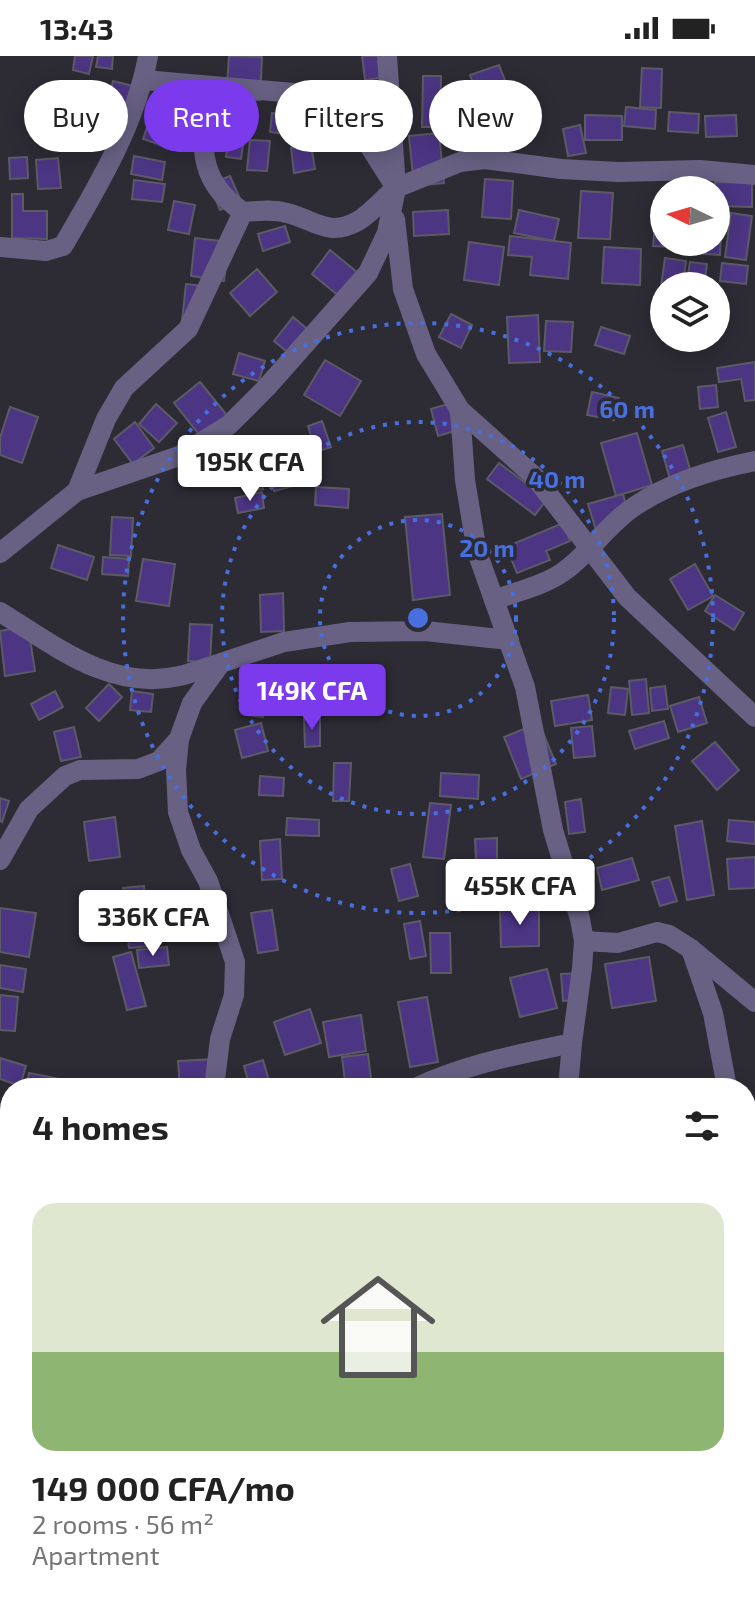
<!DOCTYPE html>
<html lang="en">
<head>
<meta charset="utf-8">
<style>
  :root { --surface:#fff; --page:#f2f2f2; --text:#222; --muted:#767676; --line:#e0e0e0; --accent:#7c3aed }
  body { margin:0; font-family:"Exo 2",sans-serif; background:var(--page); color:var(--text); height:100vh; display:flex; flex-direction:column; font-size:30px; white-space:nowrap }
  * { box-sizing:border-box; margin:0 }
  p { font-size:26px; color:var(--muted) }
  .icon { flex:none; width:44px; height:44px; fill:none; stroke:currentColor; stroke-width:2; stroke-linecap:round; stroke-linejoin:round }
  .map { position:relative; flex:1; overflow:hidden }
  .drawer { position:absolute; left:0px; top:1022px; width:756px; height:536px; display:flex; flex-direction:column; background:var(--surface); border-radius:32px 32px 0 0; box-shadow:0 4px 20px #0003 }
  .drawer>* { flex:none }
  .banner { position:absolute; left:24px; top:24px; width:708px; height:72px; display:flex; gap:16px }
  .needle { width:52px; rotate:275deg }
  .buttons { position:absolute; left:650px; top:120px; display:grid; gap:16px }
  .buttons a { display:grid; place-items:center; width:80px; height:80px; border-radius:50%; background:var(--surface); box-shadow:0 4px 20px #0003; font-size:40px }
  .price { position:absolute; translate:-50% -68px; padding:0 18px; border-radius:8px; background:#fff; color:#222; font-size:26px; line-height:52px; filter:drop-shadow(0 2px 4px #0008) }
  .price::after { content:''; position:absolute; left:50%; top:48px; width:24px; height:18px; margin-left:-12px; background:inherit; clip-path:polygon(0 0,100% 0,50% 100%) }
  .price.on { background:var(--accent); color:#fff }
  ul { padding:0; list-style:none }
  li { display:grid; align-content:center; gap:16px; height:424px; padding:0 32px }
  li+li { border-top:2px solid var(--line) }
  li span { display:grid; place-items:center; height:248px; border-radius:24px; color:#555 }
  li>.icon { margin-inline-start:auto }
  span .icon { width:144px; height:144px; fill:#fffc; stroke-width:1 }
  li b { font-size:34px }
  h2 { display:flex; justify-content:space-between; align-items:center; height:96px; padding:0 32px; font-size:34px }
  .pill { padding:0 28px; border-radius:36px; background:var(--surface); box-shadow:0 4px 20px #0003; font-size:28px; line-height:72px }
  .pill.on { background:var(--accent); color:#fff }
  .status { display:flex; justify-content:space-between; align-items:center; height:56px; padding:0 40px; background:var(--surface); direction:ltr }
  .status svg { height:22px; fill:currentColor }
  .map>svg:first-child { display:block }
  .building { fill:#4c3583; stroke:#5c5a66; stroke-width:2 }
  .lines { fill:none; stroke-linecap:round; stroke-linejoin:round }
  .street { stroke:#686184; stroke-width:20 }
  .ring { fill:none; stroke:#486fdf; stroke-width:4; stroke-dasharray:4 8 }
  .centre { fill:#486fdf; stroke:#2d2c35; stroke-width:4 }
  .ring-label { font-size:24px; text-anchor:middle; font-weight:bold; fill:#486fdf; stroke:#2d2c35; stroke-width:7; stroke-linejoin:round; paint-order:stroke }
</style>
</head>
<body>
<div class="status"><b>13:43</b><svg viewBox="0 0 49 12"><path d="M0 12V9h3v3zM5 12V6h3v6zM10 12V3h3v9zM15 12V0h3v12zM26 1h20v11H26zM47 4h2v5h-2z"/></svg></div>
<div class="map">
<svg width="755" height="1558" viewBox="0 0 755 1558">
  <rect width="100%" height="100%" fill="#2d2c35"/>
  <!-- building -->
  <g class="building">
    <path d="M 75,0 L 93,0 L 89,18 L 73,14 Z"/>
    <path d="M 98,0 L 113,0 L 112,13 L 96,11 Z"/>
    <path d="M 229,0 L 262,1 L 260,44 L 226,43 Z"/>
    <path d="M 362,0 L 392,0 L 395,20 L 365,24 Z"/>
    <path d="M 499,9 L 510,37 L 481,48 L 470,19 Z"/>
    <path d="M 642,12 L 662,13 L 661,52 L 640,51 Z"/>
    <path d="M 423,20 L 441,20 L 440,71 L 422,71 Z"/>
    <path d="M 113,25 L 133,30 L 125,64 L 105,59 Z"/>
    <path d="M 84,33 L 102,38 L 92,69 L 75,64 Z"/>
    <path d="M 518,36 L 525,55 L 488,70 L 480,51 Z"/>
    <path d="M 626,51 L 656,54 L 655,73 L 624,70 Z"/>
    <path d="M 153,54 L 176,62 L 166,91 L 143,83 Z"/>
    <path d="M 669,56 L 699,58 L 698,77 L 668,75 Z"/>
    <path d="M 272,57 L 308,62 L 306,81 L 270,76 Z"/>
    <path d="M 585,59 L 622,60 L 622,84 L 585,84 Z"/>
    <path d="M 736,59 L 737,80 L 706,81 L 705,60 Z"/>
    <path d="M 103,64 L 126,72 L 121,88 L 97,80 Z"/>
    <path d="M 231,67 L 246,69 L 241,103 L 226,101 Z"/>
    <path d="M 482,67 L 486,85 L 456,91 L 453,73 Z"/>
    <path d="M 580,69 L 586,97 L 568,100 L 563,73 Z"/>
    <path d="M 439,77 L 444,127 L 414,130 L 409,80 Z"/>
    <path d="M 250,84 L 270,85 L 267,115 L 247,114 Z"/>
    <path d="M 311,89 L 315,113 L 294,117 L 291,92 Z"/>
    <path d="M 134,100 L 165,106 L 162,124 L 131,118 Z"/>
    <path d="M 27,101 L 28,122 L 10,123 L 9,102 Z"/>
    <path d="M 58,102 L 61,132 L 38,133 L 36,104 Z"/>
    <path d="M 230,120 L 241,145 L 220,154 L 209,128 Z"/>
    <path d="M 485,123 L 513,125 L 511,163 L 482,161 Z"/>
    <path d="M 134,124 L 165,128 L 162,146 L 132,143 Z"/>
    <path d="M 715,126 L 752,127 L 752,151 L 716,150 Z"/>
    <path d="M 581,135 L 613,137 L 610,183 L 578,182 Z"/>
    <path d="M 12,138 L 23,138 L 23,155 L 47,155 L 47,183 L 12,182 Z"/>
    <path d="M 174,145 L 195,149 L 189,178 L 168,174 Z"/>
    <path d="M 448,154 L 449,178 L 414,180 L 413,156 Z"/>
    <path d="M 519,154 L 559,163 L 554,185 L 514,177 Z"/>
    <path d="M 731,157 L 752,160 L 746,204 L 725,201 Z"/>
    <path d="M 656,159 L 664,160 L 664,186 L 672,186 L 671,191 L 653,190 Z"/>
    <path d="M 285,170 L 290,186 L 263,195 L 258,178 Z"/>
    <path d="M 716,176 L 721,176 L 720,199 L 675,196 L 676,186 L 716,186 Z"/>
    <path d="M 510,180 L 571,187 L 568,223 L 530,219 L 532,201 L 508,199 Z"/>
    <path d="M 195,182 L 229,186 L 224,225 L 191,220 Z"/>
    <path d="M 469,186 L 504,191 L 499,229 L 464,224 Z"/>
    <path d="M 604,191 L 641,193 L 640,229 L 602,227 Z"/>
    <path d="M 330,194 L 358,217 L 340,241 L 312,218 Z"/>
    <path d="M 665,202 L 686,205 L 683,230 L 664,230 L 664,253 L 658,252 Z"/>
    <path d="M 690,206 L 707,208 L 704,230 L 686,230 Z"/>
    <path d="M 722,207 L 748,210 L 746,228 L 720,225 Z"/>
    <path d="M 257,213 L 277,236 L 250,260 L 230,237 Z"/>
    <path d="M 186,228 L 203,230 L 182,265 Z"/>
    <path d="M 451,258 L 472,269 L 461,292 L 439,281 Z"/>
    <path d="M 538,259 L 540,306 L 509,307 L 507,261 Z"/>
    <path d="M 293,261 L 317,281 L 298,305 L 274,285 Z"/>
    <path d="M 546,265 L 573,266 L 571,296 L 544,295 Z"/>
    <path d="M 601,271 L 630,280 L 624,298 L 595,289 Z"/>
    <path d="M 239,297 L 265,305 L 259,325 L 233,318 Z"/>
    <path d="M 325,304 L 361,325 L 340,360 L 304,339 Z"/>
    <path d="M 755,306 L 755,344 L 745,345 L 741,323 L 719,326 L 717,312 Z"/>
    <path d="M 200,326 L 235,369 L 209,391 L 174,347 Z"/>
    <path d="M 716,329 L 718,351 L 700,353 L 698,331 Z"/>
    <path d="M 592,336 L 619,342 L 614,364 L 587,359 Z"/>
    <path d="M 156,348 L 177,367 L 159,386 L 139,368 Z"/>
    <path d="M 448,348 L 455,375 L 438,380 L 431,353 Z"/>
    <path d="M 10,351 L 38,361 L 22,407 L 0,399 L 0,382 Z"/>
    <path d="M 726,356 L 736,391 L 718,396 L 708,362 Z"/>
    <path d="M 322,365 L 331,391 L 316,396 L 308,370 Z"/>
    <path d="M 135,366 L 154,392 L 133,408 L 114,383 Z"/>
    <path d="M 637,377 L 652,429 L 616,440 L 601,387 Z"/>
    <path d="M 683,389 L 691,417 L 670,423 L 662,395 Z"/>
    <path d="M 259,397 L 263,433 L 245,435 L 241,399 Z"/>
    <path d="M 284,400 L 293,430 L 274,435 L 265,406 Z"/>
    <path d="M 499,407 L 547,443 L 535,459 L 487,423 Z"/>
    <path d="M 316,431 L 349,433 L 348,452 L 315,449 Z"/>
    <path d="M 262,436 L 264,452 L 238,457 L 235,442 Z"/>
    <path d="M 623,438 L 630,463 L 596,474 L 588,448 Z"/>
    <path d="M 442,458 L 450,539 L 413,544 L 405,461 Z"/>
    <path d="M 112,461 L 133,462 L 131,500 L 110,499 Z"/>
    <path d="M 563,467 L 570,485 L 546,495 L 550,504 L 517,517 L 506,491 Z"/>
    <path d="M 58,489 L 94,501 L 87,524 L 51,512 Z"/>
    <path d="M 103,501 L 129,503 L 128,520 L 102,518 Z"/>
    <path d="M 143,503 L 175,508 L 169,550 L 136,545 Z"/>
    <path d="M 695,508 L 713,540 L 688,554 L 670,523 Z"/>
    <path d="M 283,537 L 284,575 L 261,576 L 260,539 Z"/>
    <path d="M 715,539 L 744,557 L 734,574 L 705,555 Z"/>
    <path d="M 190,568 L 212,569 L 210,606 L 188,605 Z"/>
    <path d="M 28,570 L 35,615 L 5,620 L 0,575 Z"/>
    <path d="M 294,609 L 298,628 L 271,634 L 268,614 Z"/>
    <path d="M 250,622 L 265,623 L 263,661 L 247,659 Z"/>
    <path d="M 646,623 L 649,657 L 632,659 L 629,625 Z"/>
    <path d="M 109,628 L 122,641 L 99,665 L 86,652 Z"/>
    <path d="M 665,630 L 668,653 L 652,655 L 650,632 Z"/>
    <path d="M 611,631 L 628,633 L 625,659 L 608,657 Z"/>
    <path d="M 55,635 L 63,651 L 39,664 L 31,648 Z"/>
    <path d="M 132,635 L 153,638 L 151,656 L 130,654 Z"/>
    <path d="M 588,639 L 592,664 L 555,670 L 551,645 Z"/>
    <path d="M 699,641 L 707,667 L 678,676 L 670,650 Z"/>
    <path d="M 304,662 L 320,662 L 320,690 L 305,691 Z"/>
    <path d="M 664,665 L 669,682 L 635,693 L 629,675 Z"/>
    <path d="M 261,667 L 268,695 L 242,702 L 235,674 Z"/>
    <path d="M 539,667 L 556,708 L 521,723 L 504,681 Z"/>
    <path d="M 592,670 L 595,700 L 574,702 L 571,672 Z"/>
    <path d="M 74,671 L 81,701 L 61,705 L 54,676 Z"/>
    <path d="M 715,686 L 739,714 L 717,734 L 692,705 Z"/>
    <path d="M 334,707 L 351,707 L 349,745 L 333,745 Z"/>
    <path d="M 441,717 L 479,719 L 478,743 L 440,740 Z"/>
    <path d="M 260,720 L 284,722 L 283,740 L 259,739 Z"/>
    <path d="M 0,742 L 9,745 L 2,766 L 0,765 Z"/>
    <path d="M 581,743 L 585,776 L 569,778 L 565,746 Z"/>
    <path d="M 430,747 L 451,749 L 444,803 L 423,801 Z"/>
    <path d="M 115,761 L 120,801 L 89,805 L 84,766 Z"/>
    <path d="M 287,762 L 319,764 L 319,780 L 286,779 Z"/>
    <path d="M 729,764 L 755,766 L 755,788 L 727,785 Z"/>
    <path d="M 702,765 L 714,839 L 687,844 L 675,770 Z"/>
    <path d="M 497,782 L 497,804 L 476,804 L 475,783 Z"/>
    <path d="M 280,783 L 282,823 L 262,824 L 260,785 Z"/>
    <path d="M 755,801 L 755,832 L 729,833 L 727,803 Z"/>
    <path d="M 632,802 L 639,824 L 602,834 L 597,812 Z"/>
    <path d="M 410,808 L 418,840 L 399,845 L 391,813 Z"/>
    <path d="M 502,814 L 530,817 L 527,850 L 499,847 Z"/>
    <path d="M 669,821 L 677,845 L 660,850 L 652,826 Z"/>
    <path d="M 144,830 L 150,890 L 129,892 L 123,832 Z"/>
    <path d="M 0,852 L 36,857 L 29,901 L 0,896 Z"/>
    <path d="M 539,852 L 539,890 L 501,891 L 500,853 Z"/>
    <path d="M 272,854 L 278,894 L 258,897 L 251,857 Z"/>
    <path d="M 420,865 L 426,900 L 410,903 L 404,868 Z"/>
    <path d="M 430,877 L 450,877 L 451,917 L 431,917 Z"/>
    <path d="M 167,891 L 169,909 L 139,912 L 137,894 Z"/>
    <path d="M 131,896 L 146,950 L 127,954 L 113,901 Z"/>
    <path d="M 649,901 L 656,945 L 612,952 L 605,908 Z"/>
    <path d="M 0,909 L 26,913 L 23,936 L 0,932 Z"/>
    <path d="M 547,913 L 557,952 L 520,961 L 510,922 Z"/>
    <path d="M 582,917 L 584,944 L 563,945 L 561,918 Z"/>
    <path d="M 0,939 L 18,941 L 15,975 L 0,974 Z"/>
    <path d="M 427,941 L 438,1006 L 410,1011 L 398,946 Z"/>
    <path d="M 310,953 L 321,987 L 285,999 L 274,966 Z"/>
    <path d="M 361,959 L 366,995 L 329,1001 L 323,966 Z"/>
    <path d="M 368,998 L 371,1023 L 345,1026 L 342,1001 Z"/>
    <path d="M 0,1002 L 26,1010 L 20,1030 L 0,1023 Z"/>
    <path d="M 215,1003 L 217,1032 L 180,1032 L 178,1005 Z"/>
    <path d="M 263,1004 L 271,1032 L 250,1032 L 244,1010 Z"/>
    <path d="M 29,1017 L 60,1023 L 58,1032 L 26,1032 Z"/>
    <path d="M 746,1196 L 755,1197 L 754,1232 L 746,1231 Z"/>
    <path d="M 0,1236 L 6,1236 L 5,1275 L 0,1275 Z"/>
    <path d="M 0,1330 L 4,1330 L 10,1357 L 0,1359 Z"/>
    <path d="M 0,1370 L 10,1371 L 10,1413 L 0,1413 Z"/>
    <path d="M 379,1548 L 405,1548 L 403,1555 Z"/>
    <path d="M 454,1548 L 494,1548 L 495,1549 L 457,1558 Z"/>
    <path d="M 503,1548 L 535,1548 L 534,1558 L 502,1558 Z"/>
    <path d="M 572,1548 L 610,1548 L 608,1558 L 570,1558 Z"/>
    <path d="M 636,1548 L 664,1548 L 667,1555 L 661,1558 L 641,1558 Z"/>
  </g>
  <g class="lines">
    <!-- street -->
    <g class="street">
      <path d="M 213,31 C 200,82 194,123 243,156"/>
      <path d="M 396,132 L 460,106 L 485,103 L 561,113 L 618,116 L 700,114 L 755,119"/>
      <path d="M 395,163 L 403,233 L 426,298 L 460,354 L 535,421 L 627,541 L 755,661"/>
      <path d="M 0,191 L 46,195 L 63,190 C 97,132 136,67 148,0"/>
      <path d="M 460,354 L 465,424 L 477,496 L 525,631 L 553,774 L 580,863 L 584,885 L 582,912 L 572,987 L 568,1032"/>
      <path d="M 77,435 L 106,363 L 124,332 L 188,273 L 243,156 C 258,155 272,153 287,157 C 313,163 328,182 358,165 C 371,157 384,142 396,132 L 358,72 L 339,54 L 318,43 L 294,37 L 144,24"/>
      <path d="M 0,497 L 77,435 L 179,400 L 229,369 L 266,332 L 368,217 L 387,177 L 396,132 L 387,0"/>
      <path d="M 494,544 C 518,535 547,529 567,513 C 592,494 609,467 635,450 C 669,427 714,413 755,405"/>
      <path d="M 0,556 C 54,589 111,636 179,620 C 193,617 207,611 221,607"/>
      <path d="M 179,683 L 176,714 L 178,756 L 191,794 L 208,825 L 235,906 L 234,939 L 220,983 L 214,1032"/>
      <path d="M 0,804 L 29,753 L 65,720 L 80,714 L 138,713 L 159,705 L 179,683 L 192,647 L 221,607 L 284,586 L 350,576 L 425,575 L 509,584"/>
      <path d="M 584,885 L 618,887 L 657,876 L 669,879 L 691,893 L 755,946"/>
      <path d="M 691,893 L 713,957 L 727,1032"/>
      <path d="M 415,1032 C 467,1008 516,999 572,987"/>
      <path d="M 0,1091 L 10,1089"/>
      <path d="M 746,1153 L 755,1176"/>
      <path d="M 0,1156 L 10,1158"/>
      <path d="M 746,1436 L 755,1391"/>
      <path d="M 0,1523 L 10,1537"/>
      <path d="M 17,1548 L 25,1558"/>
      <path d="M 301,1548 L 301,1558"/>
      <path d="M 707,1548 L 719,1558"/>
      <path d="M 736,1558 L 736,1548"/>
    </g>
  </g>
  <!-- distance rings -->
  <g class="ring">
    <circle cx="418" cy="562" r="98"/>
    <circle cx="418" cy="562" r="196"/>
    <circle cx="418" cy="562" r="295"/>
  </g>
  <circle cx="418" cy="562" r="12" class="centre"/>
  <g class="ring-label">
    <text x="627" y="362">60 m</text>
    <text x="557" y="432">40 m</text>
    <text x="487" y="501">20 m</text>
  </g>
</svg>
<div class="buttons">
<a><svg class="needle" viewBox="-14 -14 28 28"><path d="M0-13l5 13h-10z" fill="#e53935"/><path d="M0 13l5-13h-10z" fill="#767676"/></svg></a>
<a><svg class="icon" aria-label="layers" viewBox="0 0 24 24"><path d="M12 4l9 5-9 5-9-5zM3 14l9 5 9-5"/></svg></a>
</div>
<b class="price" style="left:250px;top:447px">195K CFA</b>
<b class="price on" style="left:312px;top:676px">149K CFA</b>
<b class="price" style="left:520px;top:871px">455K CFA</b>
<b class="price" style="left:153px;top:902px">336K CFA</b>
<div class="banner">
<a class="pill">Buy</a>
<a class="pill on">Rent</a>
<a class="pill">Filters</a>
<a class="pill">New</a>
</div>
<section class="drawer">
<h2>4 homes<svg class="icon" aria-label="filters" viewBox="0 0 24 24"><path d="M4 7h16M4 17h16"/><circle cx="9" cy="7" r="2"/><circle cx="15" cy="17" r="2"/></svg></h2>
<ul>
<li><span style="background:linear-gradient(#dfe7d0 60%,#8fb573 0)"><svg class="icon" aria-label="home" viewBox="0 0 24 24"><path d="M3 11l9-7 9 7M6 9v11h12V9"/></svg></span><div><b>149 000 CFA/mo</b><p>2 rooms · 56 m²</p><p>Apartment</p></div></li>
</ul>
</section>
</div>
</body>
</html>
